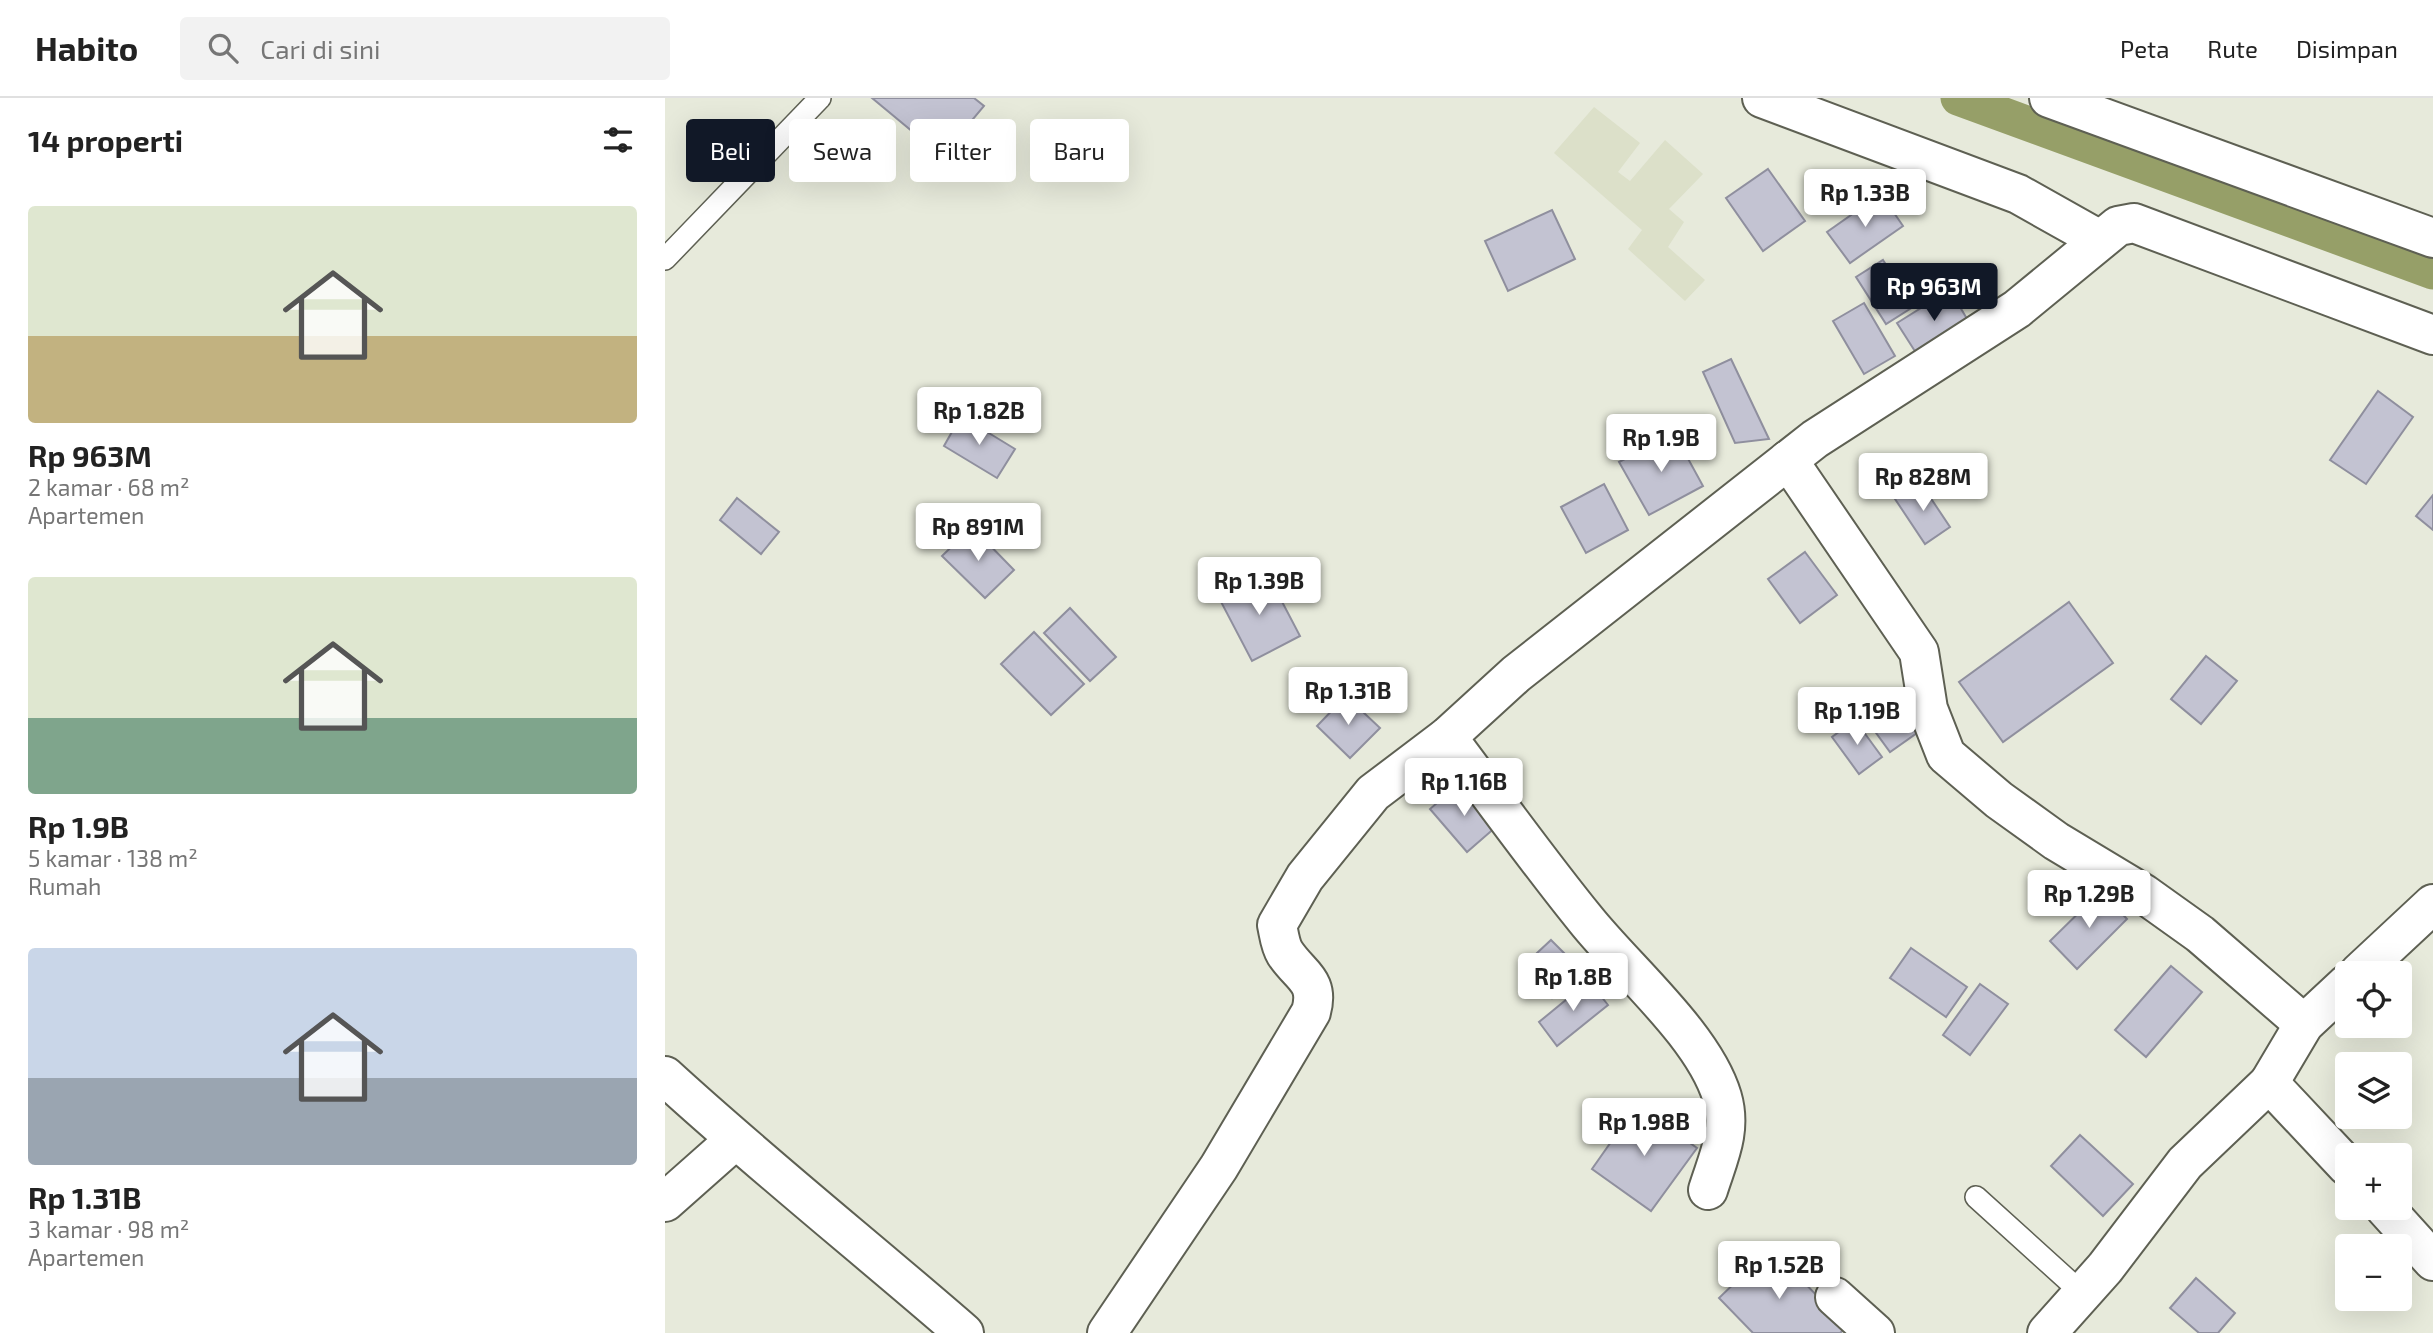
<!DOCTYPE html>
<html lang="id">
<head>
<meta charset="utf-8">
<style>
  :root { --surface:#fff; --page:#f2f2f2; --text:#222; --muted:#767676; --line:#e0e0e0; --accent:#111827 }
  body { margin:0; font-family:"Exo 2",sans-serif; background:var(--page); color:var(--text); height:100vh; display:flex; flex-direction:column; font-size:26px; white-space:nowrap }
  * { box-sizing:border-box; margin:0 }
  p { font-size:23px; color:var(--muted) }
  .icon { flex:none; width:38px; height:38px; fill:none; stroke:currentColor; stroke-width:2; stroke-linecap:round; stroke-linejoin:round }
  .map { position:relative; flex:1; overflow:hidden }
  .panel { display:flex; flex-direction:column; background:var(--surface); width:665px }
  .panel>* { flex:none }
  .hud { position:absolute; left:21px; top:21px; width:665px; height:63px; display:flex; gap:14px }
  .fabs { position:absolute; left:1670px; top:863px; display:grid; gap:14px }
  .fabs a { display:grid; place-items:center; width:77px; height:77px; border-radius:7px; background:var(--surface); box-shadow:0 7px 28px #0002; font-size:35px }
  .price { position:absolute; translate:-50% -60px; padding:0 16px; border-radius:7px; background:#fff; color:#222; font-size:23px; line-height:46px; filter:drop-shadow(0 2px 4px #0008) }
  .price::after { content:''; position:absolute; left:50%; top:42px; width:21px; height:16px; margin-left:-10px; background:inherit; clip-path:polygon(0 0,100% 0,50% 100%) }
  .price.active { background:var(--accent); color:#fff }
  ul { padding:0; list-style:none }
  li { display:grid; align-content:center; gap:14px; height:371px; padding:0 28px }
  li span { display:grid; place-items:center; height:217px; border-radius:7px; color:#555 }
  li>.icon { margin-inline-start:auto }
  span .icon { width:126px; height:126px; fill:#fffc; stroke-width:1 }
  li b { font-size:30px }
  h2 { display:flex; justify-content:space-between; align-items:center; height:84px; padding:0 28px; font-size:30px }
  .chip { padding:0 24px; border-radius:7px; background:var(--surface); box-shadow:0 7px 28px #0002; font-size:24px; line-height:63px }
  .chip.active { background:var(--accent); color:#fff }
  header { display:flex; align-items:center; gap:42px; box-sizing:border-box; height:98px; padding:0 35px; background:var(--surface); border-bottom:2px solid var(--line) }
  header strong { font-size:33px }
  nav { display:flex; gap:38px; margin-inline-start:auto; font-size:24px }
  .search { width:490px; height:63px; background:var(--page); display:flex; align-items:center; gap:18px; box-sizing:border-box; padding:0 24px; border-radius:7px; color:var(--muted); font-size:26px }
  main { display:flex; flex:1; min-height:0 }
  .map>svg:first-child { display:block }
  .built { fill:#dce0c9 }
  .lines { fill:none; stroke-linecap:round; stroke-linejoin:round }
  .canal { stroke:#969f68; stroke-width:35 }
  .building { fill:#c3c3d2; stroke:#8f8f9e; stroke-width:2 }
  .lane-casing { stroke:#5e6053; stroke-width:24 }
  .street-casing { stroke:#5e6053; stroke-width:42 }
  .secondary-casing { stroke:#5e6053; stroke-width:42 }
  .lane { stroke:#fff; stroke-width:21 }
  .street { stroke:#fff; stroke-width:38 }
  .secondary { stroke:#fff; stroke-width:38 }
</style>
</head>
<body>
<header>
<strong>Habito</strong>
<div class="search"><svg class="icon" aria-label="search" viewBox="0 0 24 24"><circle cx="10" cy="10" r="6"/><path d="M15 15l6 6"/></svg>Cari di sini</div>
<nav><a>Peta</a><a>Rute</a><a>Disimpan</a></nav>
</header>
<main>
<section class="panel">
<h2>14 properti<svg class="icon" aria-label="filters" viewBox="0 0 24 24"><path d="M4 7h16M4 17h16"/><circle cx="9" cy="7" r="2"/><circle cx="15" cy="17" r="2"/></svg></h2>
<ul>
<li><span style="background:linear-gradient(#dfe7d0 60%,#c2b280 0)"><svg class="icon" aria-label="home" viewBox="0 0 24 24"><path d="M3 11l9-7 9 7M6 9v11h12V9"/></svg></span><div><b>Rp 963M</b><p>2 kamar · 68 m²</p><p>Apartemen</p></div></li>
<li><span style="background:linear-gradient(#dfe7d0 65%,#7fa58c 0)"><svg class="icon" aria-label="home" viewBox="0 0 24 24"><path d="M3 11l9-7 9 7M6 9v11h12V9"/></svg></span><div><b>Rp 1.9B</b><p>5 kamar · 138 m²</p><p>Rumah</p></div></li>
<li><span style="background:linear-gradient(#c9d6e8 60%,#9aa5b1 0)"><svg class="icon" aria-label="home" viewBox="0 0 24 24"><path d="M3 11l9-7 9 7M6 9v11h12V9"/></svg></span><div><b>Rp 1.31B</b><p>3 kamar · 98 m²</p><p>Apartemen</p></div></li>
</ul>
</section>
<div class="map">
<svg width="1768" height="1235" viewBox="0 0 1768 1235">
  <rect width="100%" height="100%" fill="#e7eadb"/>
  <!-- built -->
  <path class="built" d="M 929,9 L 975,45 L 953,74 L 965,83 L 1000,42 L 1038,76 L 1004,111 L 1019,124 L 1003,149 L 1040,182 L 1020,203 L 963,151 L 977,132 L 889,55 Z"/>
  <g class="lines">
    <!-- canal -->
    <path class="canal" d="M 1293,0 L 1768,174"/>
  </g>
  <!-- building -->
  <g class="building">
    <path d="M 207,0 L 309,0 L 319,8 L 277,58 Z"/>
    <path d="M 1103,71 L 1140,123 L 1098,153 L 1061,100 Z"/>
    <path d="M 1216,96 L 1238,128 L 1185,165 L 1162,134 Z"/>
    <path d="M 887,112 L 910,161 L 843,193 L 820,143 Z"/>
    <path d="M 1218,162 L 1248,209 L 1221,226 L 1191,179 Z"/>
    <path d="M 1285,192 L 1305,226 L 1253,258 L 1232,225 Z"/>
    <path d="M 1199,205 L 1230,258 L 1199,276 L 1168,223 Z"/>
    <path d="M 1066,261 L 1104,341 L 1070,345 L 1038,274 Z"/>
    <path d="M 1713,293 L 1748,319 L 1701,386 L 1665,362 Z"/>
    <path d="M 296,318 L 350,351 L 332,380 L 279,348 Z"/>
    <path d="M 1009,335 L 1038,388 L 984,417 L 954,364 Z"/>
    <path d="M 1255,384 L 1285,429 L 1260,446 L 1230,401 Z"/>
    <path d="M 939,386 L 963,432 L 921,455 L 896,409 Z"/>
    <path d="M 1768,397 L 1768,432 L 1751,418 Z"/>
    <path d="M 72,400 L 114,434 L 96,456 L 55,422 Z"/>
    <path d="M 307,429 L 349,472 L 320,500 L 277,458 Z"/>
    <path d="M 1140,454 L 1172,497 L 1135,525 L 1103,481 Z"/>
    <path d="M 602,475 L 635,538 L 587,563 L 554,500 Z"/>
    <path d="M 1404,504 L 1448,565 L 1338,644 L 1294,584 Z"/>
    <path d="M 405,510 L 451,559 L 425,583 L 379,535 Z"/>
    <path d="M 369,534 L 419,586 L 386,617 L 336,566 Z"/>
    <path d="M 1541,558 L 1572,583 L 1536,626 L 1506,601 Z"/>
    <path d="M 681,598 L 715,630 L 685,660 L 652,628 Z"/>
    <path d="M 1224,598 L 1252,635 L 1225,654 L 1198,617 Z"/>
    <path d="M 1190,622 L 1217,659 L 1194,676 L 1167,639 Z"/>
    <path d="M 795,685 L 832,728 L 802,754 L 765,711 Z"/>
    <path d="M 1436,793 L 1462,821 L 1412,871 L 1385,843 Z"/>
    <path d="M 886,842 L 916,872 L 887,900 L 857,869 Z"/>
    <path d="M 1246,850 L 1302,889 L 1281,919 L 1225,880 Z"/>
    <path d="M 1506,868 L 1537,894 L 1481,959 L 1450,932 Z"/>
    <path d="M 924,883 L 943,907 L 892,948 L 874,924 Z"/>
    <path d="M 1315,886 L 1343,906 L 1305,957 L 1278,937 Z"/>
    <path d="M 972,1007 L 1032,1050 L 986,1113 L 927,1071 Z"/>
    <path d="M 1415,1037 L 1468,1086 L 1438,1118 L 1386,1068 Z"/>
    <path d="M 1106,1150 L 1182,1229 L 1175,1235 L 1088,1235 L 1054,1200 Z"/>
    <path d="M 1531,1180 L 1570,1215 L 1553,1235 L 1534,1235 L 1505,1210 Z"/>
  </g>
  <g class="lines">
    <!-- lane casing -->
    <g class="lane-casing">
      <g id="lane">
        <path d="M 0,161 L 155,0"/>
        <path d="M 1311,1099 L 1417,1195"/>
      </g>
    </g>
    <!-- street casing -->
    <g class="street-casing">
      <g id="street">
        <path d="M 1097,0 L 1353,96 L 1435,142"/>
        <path d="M 1384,0 L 1768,140"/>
        <path d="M 1123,362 L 1254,554 L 1263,611 L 1281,657 L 1334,702 L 1391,743 L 1479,796 L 1535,836 L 1639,926"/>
        <path d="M 782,639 C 828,700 873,763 921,822 C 961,872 1039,938 1057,999 C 1067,1033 1053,1060 1043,1092"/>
        <path d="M 0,978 C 97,1067 200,1149 299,1235"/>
        <path d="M 0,1104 L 70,1042"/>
        <path d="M 1720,1110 L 1768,1163"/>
        <path d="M 1170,1199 L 1210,1235"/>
        <path d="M 442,1235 L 554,1069 L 646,914 C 655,882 635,878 620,855 C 615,847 614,836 612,827 L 640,779 L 708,695 L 782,639 L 851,576 L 1150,341 L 1352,211 L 1453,128 L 1469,125 L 1768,237"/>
        <path d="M 1382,1235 L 1440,1170 L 1520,1065 L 1604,985 L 1682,1068"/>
      </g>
    </g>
    <!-- secondary casing -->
    <g class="secondary-casing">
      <g id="secondary">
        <path d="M 1694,875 L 1768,806"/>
        <path d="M 1604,985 L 1639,926 L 1682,886"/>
      </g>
    </g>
    <!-- lane -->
    <use href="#lane" class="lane"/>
    <!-- street -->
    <use href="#street" class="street"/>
    <!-- secondary -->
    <use href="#secondary" class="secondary"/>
  </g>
</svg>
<div class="fabs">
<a><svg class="icon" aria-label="locate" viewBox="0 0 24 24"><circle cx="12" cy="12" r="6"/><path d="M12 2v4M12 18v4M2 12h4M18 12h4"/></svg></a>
<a><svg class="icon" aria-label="layers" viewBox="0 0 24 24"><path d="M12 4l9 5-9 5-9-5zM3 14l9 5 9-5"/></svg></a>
<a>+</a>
<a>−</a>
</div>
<b class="price" style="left:1200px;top:131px">Rp 1.33B</b>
<b class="price active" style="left:1269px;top:225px">Rp 963M</b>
<b class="price" style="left:314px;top:349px">Rp 1.82B</b>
<b class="price" style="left:996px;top:376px">Rp 1.9B</b>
<b class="price" style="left:1258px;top:415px">Rp 828M</b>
<b class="price" style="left:313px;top:465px">Rp 891M</b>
<b class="price" style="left:594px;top:519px">Rp 1.39B</b>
<b class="price" style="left:683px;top:629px">Rp 1.31B</b>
<b class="price" style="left:1192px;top:649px">Rp 1.19B</b>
<b class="price" style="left:799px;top:720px">Rp 1.16B</b>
<b class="price" style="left:1424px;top:832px">Rp 1.29B</b>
<b class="price" style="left:908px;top:915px">Rp 1.8B</b>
<b class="price" style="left:979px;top:1060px">Rp 1.98B</b>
<b class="price" style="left:1114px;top:1203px">Rp 1.52B</b>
<div class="hud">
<a class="chip active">Beli</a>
<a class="chip">Sewa</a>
<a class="chip">Filter</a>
<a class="chip">Baru</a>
</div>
</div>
</main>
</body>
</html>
